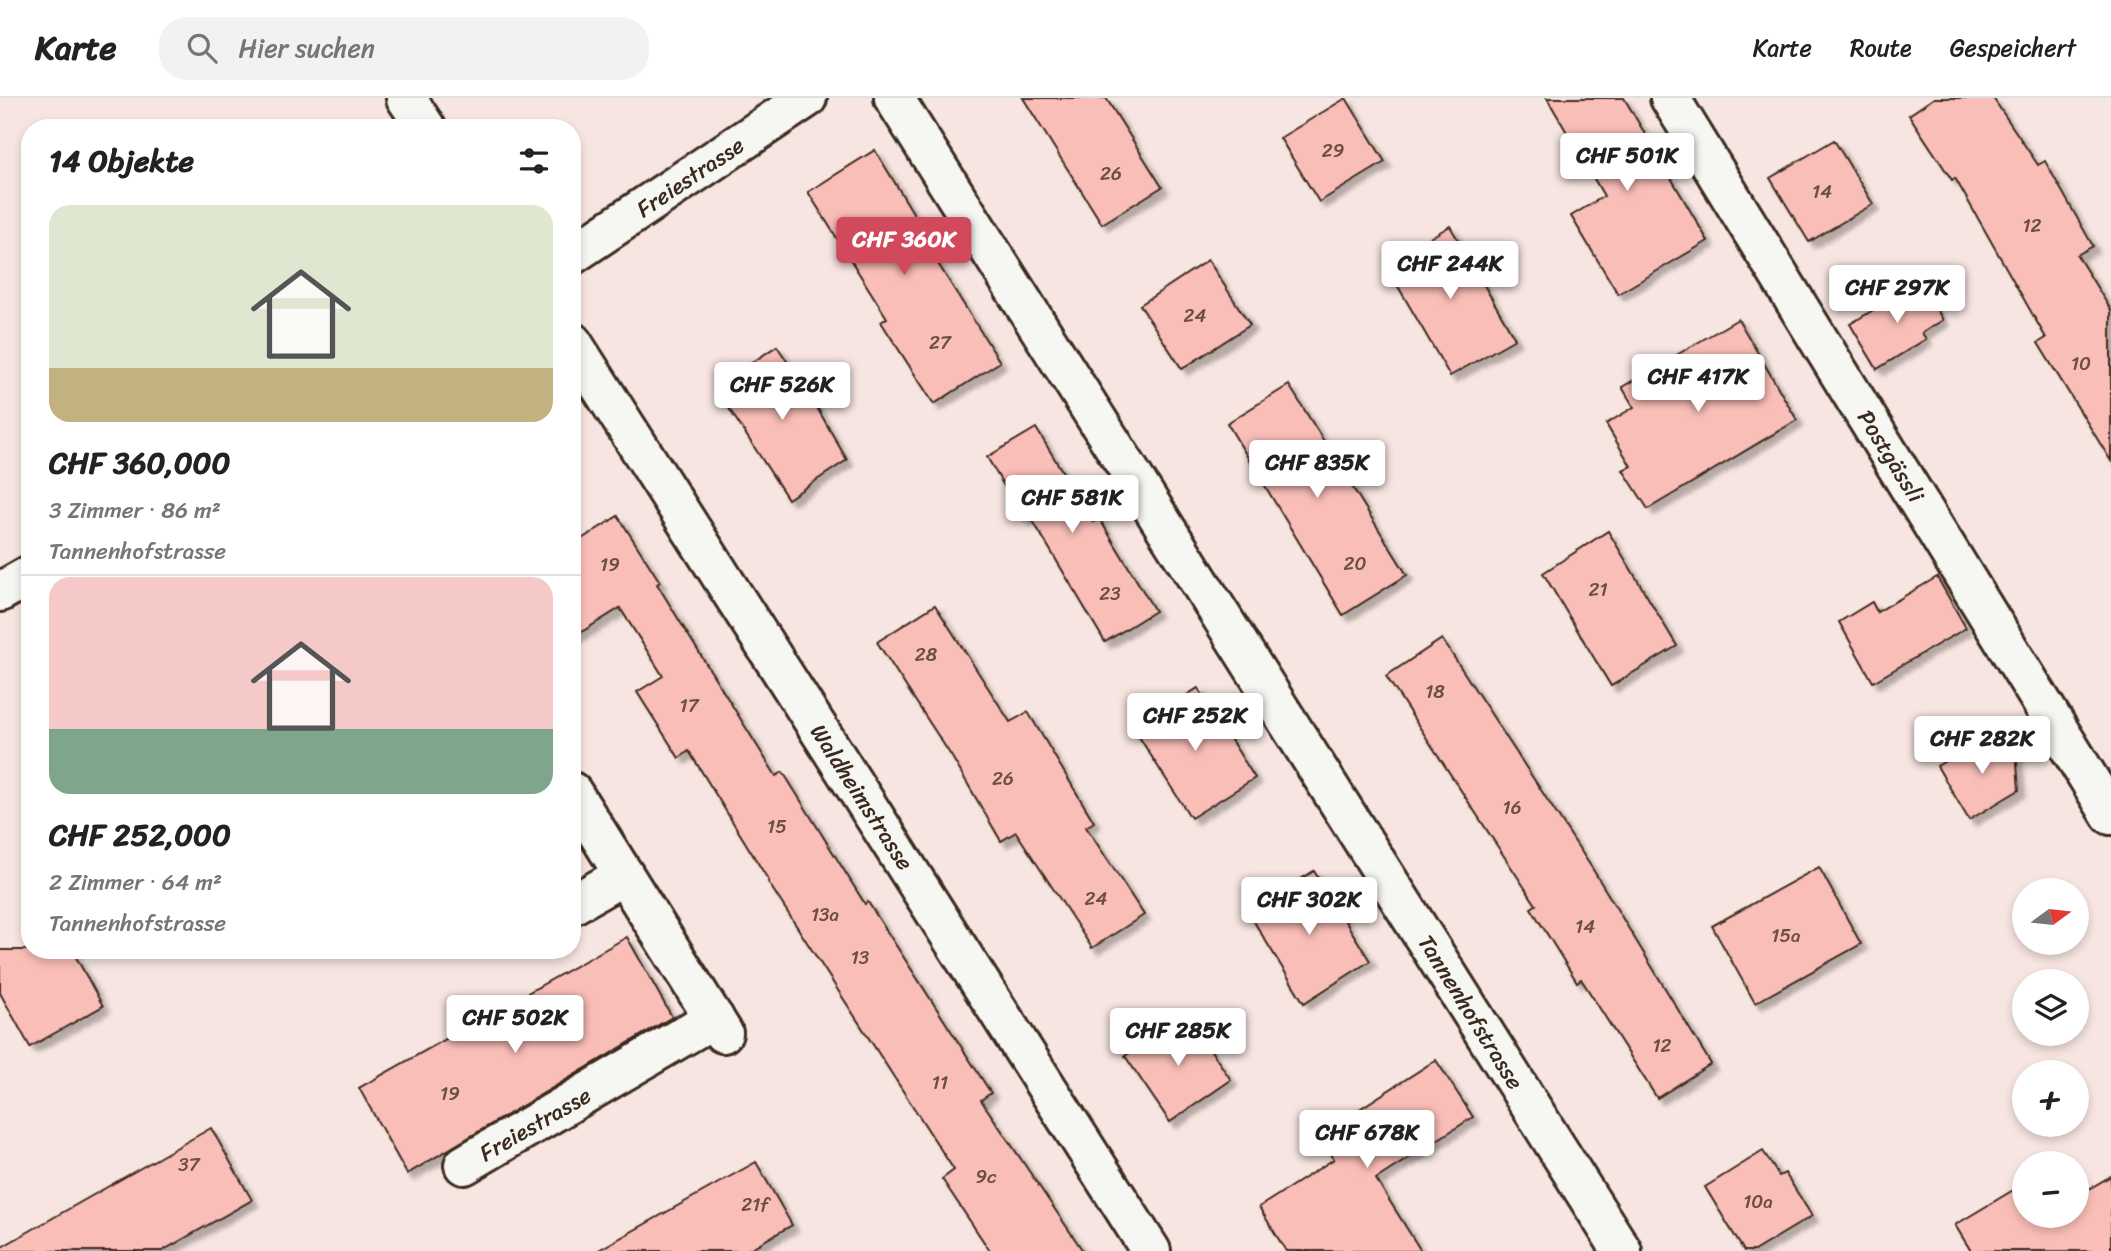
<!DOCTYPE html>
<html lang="de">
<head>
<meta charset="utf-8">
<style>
  :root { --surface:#fff; --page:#f2f2f2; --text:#222; --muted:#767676; --line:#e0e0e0; --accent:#d1495b }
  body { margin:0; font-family:Sriracha,sans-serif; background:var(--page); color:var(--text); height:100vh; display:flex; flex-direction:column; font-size:26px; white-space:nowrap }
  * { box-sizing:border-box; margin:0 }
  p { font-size:23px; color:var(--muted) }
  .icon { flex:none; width:38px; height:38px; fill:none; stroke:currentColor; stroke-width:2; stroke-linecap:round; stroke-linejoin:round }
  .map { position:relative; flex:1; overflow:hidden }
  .drawer { position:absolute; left:21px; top:21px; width:560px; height:840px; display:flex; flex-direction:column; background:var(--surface); border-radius:28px; box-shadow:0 4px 10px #0003 }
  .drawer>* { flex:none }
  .needle { width:46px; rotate:75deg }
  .tools { position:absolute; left:2012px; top:780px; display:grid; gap:14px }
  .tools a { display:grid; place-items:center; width:77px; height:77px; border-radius:50%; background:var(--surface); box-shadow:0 4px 10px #0003; font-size:35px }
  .price { position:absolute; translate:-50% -60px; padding:0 16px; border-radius:7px; background:#fff; color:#222; font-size:23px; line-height:46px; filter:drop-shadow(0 2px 4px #0008) }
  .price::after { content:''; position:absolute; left:50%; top:42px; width:21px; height:16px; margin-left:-10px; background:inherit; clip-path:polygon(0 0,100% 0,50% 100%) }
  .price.current { background:var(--accent); color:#fff }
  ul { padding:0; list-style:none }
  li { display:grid; align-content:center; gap:14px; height:371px; padding:0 28px }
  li+li { border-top:2px solid var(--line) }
  li span { display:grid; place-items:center; height:217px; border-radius:21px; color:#555 }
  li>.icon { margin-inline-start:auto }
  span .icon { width:126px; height:126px; fill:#fffc; stroke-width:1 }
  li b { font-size:30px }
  h2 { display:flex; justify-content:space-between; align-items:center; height:84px; padding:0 28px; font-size:30px }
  header { display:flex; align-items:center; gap:42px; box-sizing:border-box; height:98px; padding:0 35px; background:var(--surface); border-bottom:2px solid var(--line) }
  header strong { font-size:33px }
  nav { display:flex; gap:38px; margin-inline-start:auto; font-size:24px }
  .search { width:490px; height:63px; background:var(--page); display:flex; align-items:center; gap:18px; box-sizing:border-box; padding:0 24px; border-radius:28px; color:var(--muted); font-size:26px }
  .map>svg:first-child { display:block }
  .building { fill:#fabeb8; stroke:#3b2a1e; stroke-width:2; filter:url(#shadow) }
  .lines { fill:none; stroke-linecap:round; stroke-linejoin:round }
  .minor-casing { stroke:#3b2a1e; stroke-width:44 }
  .minor { stroke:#f6f6f2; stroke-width:38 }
  .labels { text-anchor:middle; stroke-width:5; stroke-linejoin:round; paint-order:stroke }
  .number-label { font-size:19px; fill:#6b4f44 }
  .street-label { font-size:23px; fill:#3b2a1e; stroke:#f6f6f2 }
</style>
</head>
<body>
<header>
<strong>Karte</strong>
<div class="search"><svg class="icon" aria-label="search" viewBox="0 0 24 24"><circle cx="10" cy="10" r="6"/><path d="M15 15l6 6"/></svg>Hier suchen</div>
<nav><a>Karte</a><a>Route</a><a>Gespeichert</a></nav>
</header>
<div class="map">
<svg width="2111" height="1153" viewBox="0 0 2111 1153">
  <defs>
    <filter id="shadow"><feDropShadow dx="6" dy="6" stdDeviation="2" flood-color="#0004"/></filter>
  </defs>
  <rect width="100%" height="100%" fill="#f7e5e1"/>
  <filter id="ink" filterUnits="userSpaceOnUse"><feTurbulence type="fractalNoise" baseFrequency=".0143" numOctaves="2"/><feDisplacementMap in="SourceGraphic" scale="14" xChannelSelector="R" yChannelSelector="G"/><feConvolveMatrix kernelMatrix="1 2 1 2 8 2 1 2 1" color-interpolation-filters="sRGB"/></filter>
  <g filter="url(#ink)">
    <!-- building -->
    <g class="building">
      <path d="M 1023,0 L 1106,0 L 1162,89 L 1102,126 Z"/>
      <path d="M 1346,0 L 1385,64 L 1319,104 L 1280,40 Z"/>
      <path d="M 1547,0 L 1624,0 L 1708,143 L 1618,196 L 1571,118 L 1604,98 Z"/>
      <path d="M 1934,0 L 1993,0 L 2038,67 L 2045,63 L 2093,148 L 2077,157 L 2111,212 L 2111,363 L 2038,245 L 2046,240 L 1955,80 L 1952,82 L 1909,17 Z"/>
      <path d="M 1834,42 L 1873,106 L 1809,144 L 1770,80 Z"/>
      <path d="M 875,52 L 918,123 L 913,126 L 1000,264 L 934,306 L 881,224 L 887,220 L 808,94 Z"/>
      <path d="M 1450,128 L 1515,241 L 1450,278 L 1385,166 Z"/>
      <path d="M 1208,162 L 1250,227 L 1182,271 L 1140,207 Z"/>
      <path d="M 1920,184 L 1943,222 L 1922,235 L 1926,241 L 1877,271 L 1850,226 Z"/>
      <path d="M 1738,221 L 1797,322 L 1648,411 L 1623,372 L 1631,368 L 1606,326 L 1634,309 L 1622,289 Z"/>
      <path d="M 777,248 L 815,306 L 847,362 L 788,401 L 715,289 Z"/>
      <path d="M 1289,287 L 1407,477 L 1343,517 L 1227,325 Z"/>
      <path d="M 1036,330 L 1093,424 L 1099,420 L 1155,513 L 1105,544 L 1030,418 L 1024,422 L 987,359 Z"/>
      <path d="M 618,418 L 660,484 L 657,486 L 687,535 L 776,678 L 783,674 L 865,806 L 868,804 L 991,995 L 981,1002 L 1083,1153 L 990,1153 L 942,1081 L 954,1072 L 768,784 L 769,783 L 689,653 L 679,660 L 637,594 L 663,578 L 620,510 L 572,540 L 572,447 Z"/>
      <path d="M 1608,433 L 1677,548 L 1611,588 L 1543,475 Z"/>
      <path d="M 1937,479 L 1966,530 L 1873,584 L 1839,524 L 1872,504 L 1877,514 Z"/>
      <path d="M 935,507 L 1010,624 L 1028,614 L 1094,724 L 1086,729 L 1144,817 L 1092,850 L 1016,734 L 1001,743 L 952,659 L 877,544 Z"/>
      <path d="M 1442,541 L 1592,770 L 1711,966 L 1657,1000 L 1581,881 L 1577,884 L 1531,810 L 1536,807 L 1386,578 Z"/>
      <path d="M 1198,590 L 1255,680 L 1191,720 L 1134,631 Z"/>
      <path d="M 1986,639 L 2016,653 L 2019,692 L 1969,722 L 1937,668 Z"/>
      <path d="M 1819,769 L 1861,846 L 1755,905 L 1712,828 Z"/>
      <path d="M 1314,773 L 1370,863 L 1304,905 L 1248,814 Z"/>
      <path d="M 627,839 L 672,919 L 407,1076 L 359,990 Z"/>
      <path d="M 0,852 L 72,852 L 103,908 L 30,949 L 0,895 Z"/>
      <path d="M 1186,916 L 1231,982 L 1170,1024 L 1125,958 Z"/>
      <path d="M 1436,962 L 1473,1019 L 1376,1081 L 1421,1153 L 1286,1153 L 1259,1109 L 1334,1061 L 1319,1037 Z"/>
      <path d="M 211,1030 L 252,1102 L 162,1153 L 0,1153 L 0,1150 Z"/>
      <path d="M 1763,1053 L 1779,1078 L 1785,1075 L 1812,1118 L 1754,1153 L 1744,1153 L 1705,1089 Z"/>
      <path d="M 756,1064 L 792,1127 L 746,1153 L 597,1153 Z"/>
      <path d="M 2111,1078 L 2111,1153 L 1971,1153 L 1955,1127 L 2025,1085 L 2025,1118 L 2077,1118 L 2077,1098 Z"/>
    </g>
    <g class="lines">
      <!-- minor casing -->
      <g class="minor-casing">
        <g id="minor">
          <path d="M 406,0 L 426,30"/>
          <path d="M 894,0 L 1622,1153"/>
          <path d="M 1670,0 L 2111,717"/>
          <path d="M 572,157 L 807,0"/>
          <path d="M 572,244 L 1151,1153"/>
          <path d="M 0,494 L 30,477"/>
          <path d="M 572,694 L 723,935"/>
          <path d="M 572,807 L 624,777"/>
          <path d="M 464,1067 L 714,920"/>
        </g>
      </g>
      <!-- minor -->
      <use href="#minor" class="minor"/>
    </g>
  </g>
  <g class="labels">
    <!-- number labels -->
    <g class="number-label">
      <text x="1333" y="59">29</text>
      <text x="1111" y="82">26</text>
      <text x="1822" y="100">14</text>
      <text x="2032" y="134">12</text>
      <text x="1195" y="224">24</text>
      <text x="940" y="251">27</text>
      <text x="2081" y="272">10</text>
      <text x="1355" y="472">20</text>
      <text x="610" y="473">19</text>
      <text x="1598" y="498">21</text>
      <text x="1110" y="502">23</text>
      <text x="926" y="563">28</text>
      <text x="1435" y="600">18</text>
      <text x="689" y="614">17</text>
      <text x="1003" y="687">26</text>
      <text x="1512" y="716">16</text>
      <text x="777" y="735">15</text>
      <text x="1096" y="807">24</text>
      <text x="825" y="823">13a</text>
      <text x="1585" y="835">14</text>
      <text x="1786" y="844">15a</text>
      <text x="860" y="866">13</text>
      <text x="1662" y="954">12</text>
      <text x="940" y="991">11</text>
      <text x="450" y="1002">19</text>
      <text x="189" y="1073">37</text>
      <text x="986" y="1085">9c</text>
      <text x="1758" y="1110">10a</text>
      <text x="755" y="1113">21f</text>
    </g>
    <!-- street labels -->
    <g class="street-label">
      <text transform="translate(690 79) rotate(-34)" y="8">Freiestrasse</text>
      <text transform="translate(1891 358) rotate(58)" y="8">Postgässli</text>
      <text transform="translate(862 699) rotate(57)" y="8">Waldheimstrasse</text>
      <text transform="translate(1471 914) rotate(58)" y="8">Tannenhofstrasse</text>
      <text transform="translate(535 1026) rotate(-30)" y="8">Freiestrasse</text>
    </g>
  </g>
</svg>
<div class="tools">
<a><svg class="needle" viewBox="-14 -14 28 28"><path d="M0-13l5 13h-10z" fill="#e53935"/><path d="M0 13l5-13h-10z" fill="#767676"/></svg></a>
<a><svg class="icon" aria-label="layers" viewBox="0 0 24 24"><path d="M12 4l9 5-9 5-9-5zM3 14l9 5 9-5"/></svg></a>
<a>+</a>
<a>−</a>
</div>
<b class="price" style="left:1627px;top:95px">CHF 501K</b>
<b class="price current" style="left:904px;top:179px">CHF 360K</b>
<b class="price" style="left:1450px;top:203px">CHF 244K</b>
<b class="price" style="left:1897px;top:227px">CHF 297K</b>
<b class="price" style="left:1698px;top:316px">CHF 417K</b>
<b class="price" style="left:782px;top:324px">CHF 526K</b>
<b class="price" style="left:1317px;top:402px">CHF 835K</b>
<b class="price" style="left:1072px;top:437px">CHF 581K</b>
<b class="price" style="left:1195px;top:655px">CHF 252K</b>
<b class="price" style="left:1982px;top:678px">CHF 282K</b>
<b class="price" style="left:1309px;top:839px">CHF 302K</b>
<b class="price" style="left:515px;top:957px">CHF 502K</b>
<b class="price" style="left:1178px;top:970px">CHF 285K</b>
<b class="price" style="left:1367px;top:1072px">CHF 678K</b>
<section class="drawer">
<h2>14 Objekte<svg class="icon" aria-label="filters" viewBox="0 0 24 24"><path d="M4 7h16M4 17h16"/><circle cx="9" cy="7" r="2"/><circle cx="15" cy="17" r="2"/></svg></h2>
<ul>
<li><span style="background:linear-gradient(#dfe7d0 75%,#c2b280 0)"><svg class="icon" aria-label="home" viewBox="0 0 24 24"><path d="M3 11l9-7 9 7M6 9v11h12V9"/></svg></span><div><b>CHF 360,000</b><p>3 Zimmer · 86 m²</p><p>Tannenhofstrasse</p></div></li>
<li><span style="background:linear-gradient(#f6c9c9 70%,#7fa58c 0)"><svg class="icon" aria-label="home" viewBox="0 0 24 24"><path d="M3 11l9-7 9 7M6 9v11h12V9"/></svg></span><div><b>CHF 252,000</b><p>2 Zimmer · 64 m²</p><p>Tannenhofstrasse</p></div></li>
</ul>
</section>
</div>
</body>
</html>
